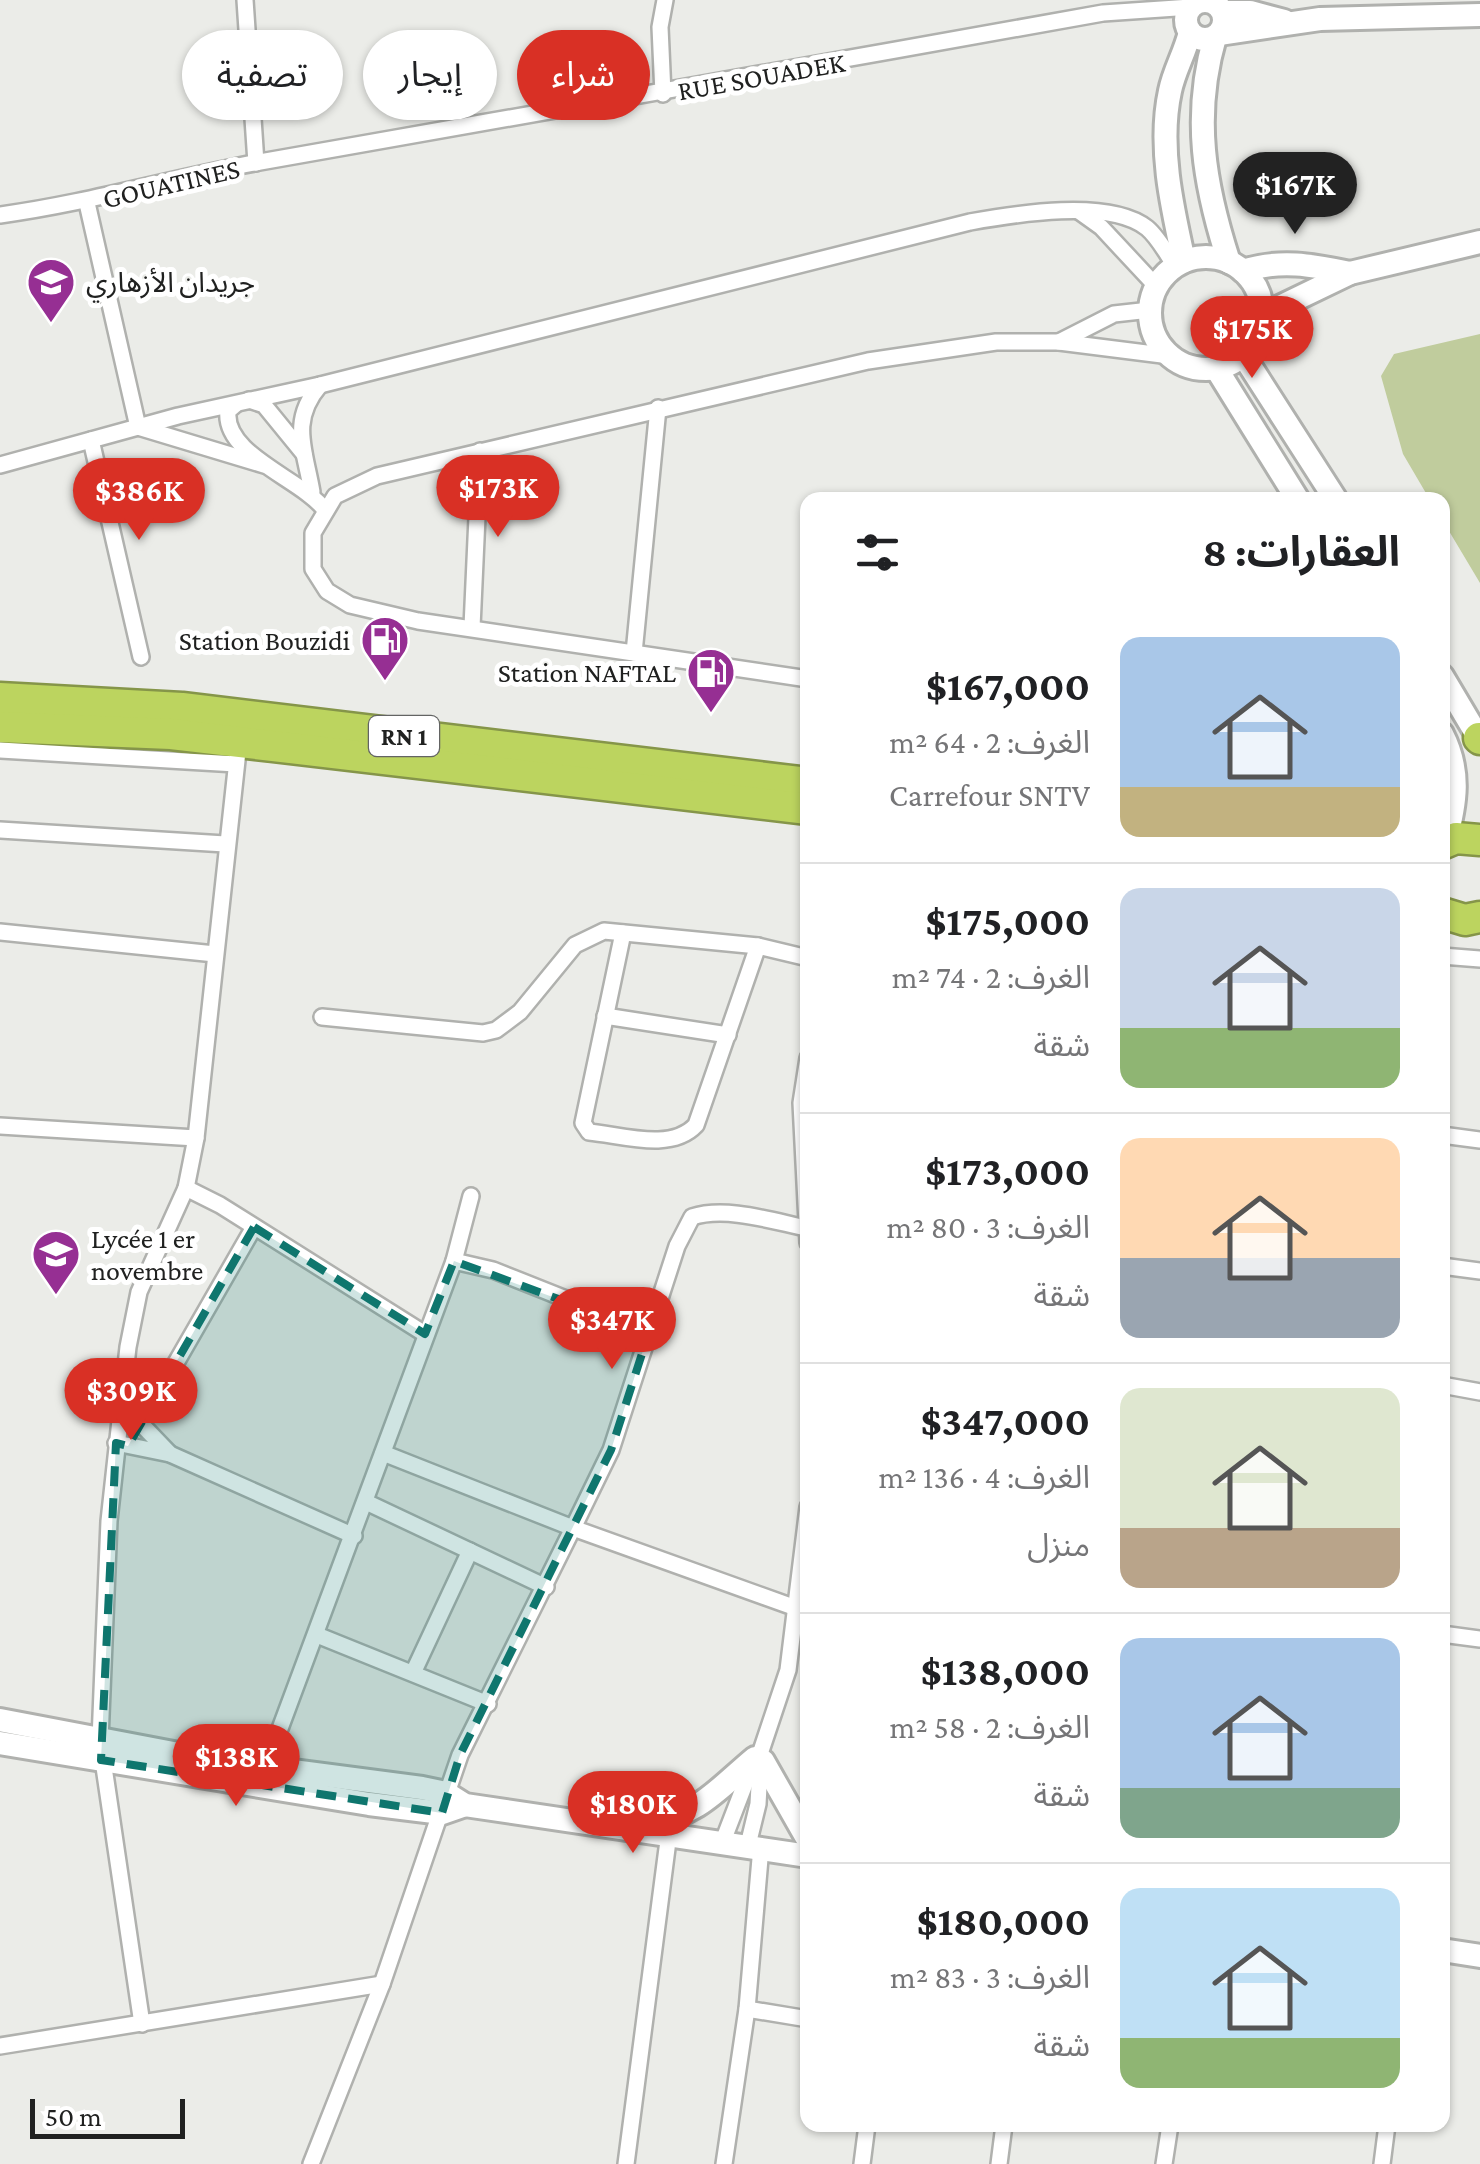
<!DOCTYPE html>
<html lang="ar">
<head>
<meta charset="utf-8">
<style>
  :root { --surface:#fff; --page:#f6f6f6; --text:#202124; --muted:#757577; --line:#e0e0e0; --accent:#d93025 }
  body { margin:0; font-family:"Crimson Pro","Noto Sans Arabic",serif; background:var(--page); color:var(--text); direction:rtl; height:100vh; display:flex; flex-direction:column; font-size:38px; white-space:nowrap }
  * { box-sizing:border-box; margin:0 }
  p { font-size:32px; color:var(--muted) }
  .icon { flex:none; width:55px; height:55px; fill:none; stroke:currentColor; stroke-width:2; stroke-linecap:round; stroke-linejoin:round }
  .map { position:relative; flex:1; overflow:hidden; direction:ltr }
  .sheet { position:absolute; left:800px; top:492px; width:650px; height:1640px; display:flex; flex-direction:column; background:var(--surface); border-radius:20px; box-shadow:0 2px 8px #0004; direction:rtl }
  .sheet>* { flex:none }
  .guide { position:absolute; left:30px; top:30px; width:620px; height:90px; direction:rtl; display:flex; gap:20px }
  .scale { position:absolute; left:30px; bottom:25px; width:155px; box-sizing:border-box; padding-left:10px; border:5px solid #202120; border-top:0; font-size:28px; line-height:35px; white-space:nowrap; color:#202120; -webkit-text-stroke:8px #fff; paint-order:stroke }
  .price { position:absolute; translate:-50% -85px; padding:0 22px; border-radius:35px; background:var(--accent); color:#fff; font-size:32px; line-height:65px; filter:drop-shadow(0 2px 5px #0008) }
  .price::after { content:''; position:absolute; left:50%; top:60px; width:30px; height:22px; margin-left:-15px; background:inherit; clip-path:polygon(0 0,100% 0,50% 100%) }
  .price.active { background:#222; color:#fff }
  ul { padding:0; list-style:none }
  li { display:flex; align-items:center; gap:30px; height:250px; padding:0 50px }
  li+li { border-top:2px solid var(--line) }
  li span { display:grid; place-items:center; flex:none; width:280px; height:200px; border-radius:20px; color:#555 }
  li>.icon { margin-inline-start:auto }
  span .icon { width:120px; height:120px; fill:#fffc; stroke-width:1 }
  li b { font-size:42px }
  h2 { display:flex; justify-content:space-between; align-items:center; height:120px; padding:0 50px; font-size:42px }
  .pill { padding:0 35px; border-radius:45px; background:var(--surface); box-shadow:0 2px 8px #0004; font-size:35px; line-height:90px }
  .pill.active { background:var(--accent); color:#fff }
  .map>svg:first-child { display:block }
  .green { fill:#c0cc9d }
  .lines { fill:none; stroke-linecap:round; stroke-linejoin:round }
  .street-casing { stroke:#b0b1ae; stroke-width:20 }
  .secondary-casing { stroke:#b0b1ae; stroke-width:28 }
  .highway-casing { stroke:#859549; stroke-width:35 }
  .street { stroke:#fff; stroke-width:15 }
  .secondary { stroke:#fff; stroke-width:22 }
  .highway { stroke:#bcd45f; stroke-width:30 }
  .marked { fill:#0f766e; fill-opacity:0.2; stroke:#0f766e; stroke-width:8; stroke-dasharray:20 12; stroke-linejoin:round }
  .labels { text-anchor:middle; stroke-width:10; stroke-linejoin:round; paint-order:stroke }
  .shield { fill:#fff; stroke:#636463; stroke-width:2.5 }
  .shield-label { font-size:25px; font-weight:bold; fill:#202120 }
  .street-label { font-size:28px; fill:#202120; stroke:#fff }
  .poi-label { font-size:28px; fill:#202120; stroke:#fff; text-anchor:start }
</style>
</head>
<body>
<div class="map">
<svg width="1480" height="2164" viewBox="0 0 1480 2164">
  <rect width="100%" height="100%" fill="#ebece8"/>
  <!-- green -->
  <path class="green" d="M 1480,334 L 1480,583 L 1443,521 L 1442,500 L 1430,500 L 1403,454 L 1381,376 L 1394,354 Z"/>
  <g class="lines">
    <!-- street casing -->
    <g class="street-casing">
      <g id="street">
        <path d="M 245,0 L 256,163"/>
        <path d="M 663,94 L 660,27 L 665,0"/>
        <path d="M 87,203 L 138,427 L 264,465"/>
        <path d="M 1080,212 L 1101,227 L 1156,286"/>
        <path d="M 0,215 C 88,203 172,178 260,162 C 541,114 822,63 1103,13 L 1191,7"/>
        <path d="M 1059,342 L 1114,314 L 1150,310"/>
        <path d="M 249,400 L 264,405 L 304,454"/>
        <path d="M 236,404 L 228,411 C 223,455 302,479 325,510"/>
        <path d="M 91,440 L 141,657"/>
        <path d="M 0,465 L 178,416 L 320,385 L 970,222 C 1015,214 1109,198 1147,228 C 1158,237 1167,254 1175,266"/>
        <path d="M 312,492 C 305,450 289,421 320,385"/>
        <path d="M 472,627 L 480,451"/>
        <path d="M 634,653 L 658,408"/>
        <path d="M 808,679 L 418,621 L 350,605 L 327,591 L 313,569 L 313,533 L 335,496 L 377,476 L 868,361 L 996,342 L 1059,342 L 1170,356"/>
        <path d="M 0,750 L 236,764"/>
        <path d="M 0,830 L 225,844"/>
        <path d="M 0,932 L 215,954"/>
        <path d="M 623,933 L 583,1123 L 589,1132 C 622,1135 671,1152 696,1125 L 758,946"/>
        <path d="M 1442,956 L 1480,959"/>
        <path d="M 605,1016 L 728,1035"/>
        <path d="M 322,1017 L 483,1033 L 496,1030 L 520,1012 L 575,945 L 604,931 L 758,946 L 808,958"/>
        <path d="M 808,1058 L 801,1103 L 808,1243"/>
        <path d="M 0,1126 L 196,1138"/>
        <path d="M 1442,1135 L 1480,1140"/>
        <path d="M 186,1188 L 220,1205 L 425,1334"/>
        <path d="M 454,1261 L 471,1196"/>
        <path d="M 1442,1266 L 1480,1271"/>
        <path d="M 1442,1385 L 1480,1392"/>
        <path d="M 121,1403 L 170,1454"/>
        <path d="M 142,1422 L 254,1227"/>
        <path d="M 116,1443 L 170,1454 L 354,1536"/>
        <path d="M 383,1453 L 573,1528 L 611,1450 L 677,1246 L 692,1217 C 726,1206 772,1221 806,1228"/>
        <path d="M 366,1502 L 546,1587"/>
        <path d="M 1442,1634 L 1480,1639"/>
        <path d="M 317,1635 L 488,1704"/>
        <path d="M 413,1673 L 470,1551"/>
        <path d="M 265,1769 L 454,1261 L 493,1270 L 649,1332"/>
        <path d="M 723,1841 L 753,1763"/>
        <path d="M 748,1845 L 758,1804 L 761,1751 L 788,1670 L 808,1507"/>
        <path d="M 747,2009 L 808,2019"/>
        <path d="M 142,2024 L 100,1740 L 109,1521 L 128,1347 L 139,1292 L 186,1188 L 196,1138 L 239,742"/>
        <path d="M 0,2046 L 382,1984"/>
        <path d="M 311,2164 L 382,1984 L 460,1755 L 573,1528 L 796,1608"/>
        <path d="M 626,2164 L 669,1833"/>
        <path d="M 724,2164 L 747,2009 L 761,1847"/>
        <path d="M 862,2164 L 867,2125"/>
        <path d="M 999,2164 L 1004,2125"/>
        <path d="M 1164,2164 L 1170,2125"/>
        <path d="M 1382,2164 L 1387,2125"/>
      </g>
    </g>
    <!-- secondary casing -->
    <g class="secondary-casing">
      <g id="secondary">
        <circle cx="1205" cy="20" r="19"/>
        <path d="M 1224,12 L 1250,12 L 1284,21"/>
        <path d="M 1219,34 L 1320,19 L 1480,15"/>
        <path d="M 1215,37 C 1192,116 1204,185 1229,262"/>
        <circle cx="1206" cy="313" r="56"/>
        <path d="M 1184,261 C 1172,207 1158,146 1170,91 C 1174,71 1185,53 1190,32"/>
        <path d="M 1243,271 C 1280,259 1312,265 1350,273"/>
        <path d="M 1261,316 L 1350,273 L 1480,242"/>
        <path d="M 1243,355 L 1336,500"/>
        <path d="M 1216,368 L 1298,500"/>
        <path d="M 1442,676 L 1480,740"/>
        <path d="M 1442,734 C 1461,771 1456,803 1445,843"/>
        <path d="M 0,1720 L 210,1760 L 422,1788 L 446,1793 L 465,1805 L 808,1856"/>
        <path d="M 0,1743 L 369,1804 L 442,1813 L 465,1805"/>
        <path d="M 763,1761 L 808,1840"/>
        <path d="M 650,1822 C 697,1817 721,1786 755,1758"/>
        <path d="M 1442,1950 L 1480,1956"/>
      </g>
    </g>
    <!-- highway casing -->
    <g class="highway-casing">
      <g id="highway">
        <path d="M 0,698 L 182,708 L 808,783"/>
        <path d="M 0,727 L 171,734 L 808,809"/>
        <path d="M 1479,738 L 1480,739"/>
        <path d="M 1442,844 L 1456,838 L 1480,840"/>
        <path d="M 1442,913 L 1465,920 L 1480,917"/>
      </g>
    </g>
    <!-- street -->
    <use href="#street" class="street"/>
    <!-- secondary -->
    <use href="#secondary" class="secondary"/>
    <!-- highway -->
    <use href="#highway" class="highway"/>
  </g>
  <!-- marked area -->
  <path class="marked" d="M 254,1227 L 425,1334 L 454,1261 L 649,1332 L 611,1450 L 460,1755 L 442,1813 L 101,1760 L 116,1443 L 128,1446 Z"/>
  <!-- icons -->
  <defs>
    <g id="school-pin" transform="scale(2.5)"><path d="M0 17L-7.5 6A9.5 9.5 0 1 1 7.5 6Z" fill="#962f93" stroke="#fff"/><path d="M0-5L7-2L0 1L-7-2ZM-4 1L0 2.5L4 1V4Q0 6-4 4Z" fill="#fff"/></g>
    <g id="fuel-pin" transform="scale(2.5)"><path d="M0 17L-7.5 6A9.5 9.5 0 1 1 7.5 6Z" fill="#962f93" stroke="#fff"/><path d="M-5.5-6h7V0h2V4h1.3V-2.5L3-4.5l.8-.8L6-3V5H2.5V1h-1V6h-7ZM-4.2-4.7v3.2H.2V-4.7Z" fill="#fff"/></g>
  </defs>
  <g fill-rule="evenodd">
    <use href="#school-pin" x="51" y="282"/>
    <use href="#fuel-pin" x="385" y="640"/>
    <use href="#fuel-pin" x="711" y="672"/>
    <use href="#school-pin" x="56" y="1254"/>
  </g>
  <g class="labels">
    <!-- shield labels -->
    <rect class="shield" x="369" y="716" width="70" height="40" rx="8"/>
    <g class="shield-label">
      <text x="404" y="745">RN 1</text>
    </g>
    <!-- street labels -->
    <g class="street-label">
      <text transform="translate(761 76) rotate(-10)" y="10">RUE SOUADEK</text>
      <text transform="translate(171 183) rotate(-13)" y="10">GOUATINES</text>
    </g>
    <!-- poi labels -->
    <g class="poi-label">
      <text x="86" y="292">جريدان الأزهاري</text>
      <text x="350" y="650" text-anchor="end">Station Bouzidi</text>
      <text x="676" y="682" text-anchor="end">Station NAFTAL</text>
      <text x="91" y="1248">Lycée 1 er<tspan x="91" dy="32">novembre</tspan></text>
    </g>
  </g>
</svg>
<div class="scale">50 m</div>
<b class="price active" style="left:1295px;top:237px">$167K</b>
<b class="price" style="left:1252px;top:381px">$175K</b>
<b class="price" style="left:498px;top:540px">$173K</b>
<b class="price" style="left:139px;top:543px">$386K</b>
<b class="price" style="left:612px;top:1372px">$347K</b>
<b class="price" style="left:131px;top:1443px">$309K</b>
<b class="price" style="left:236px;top:1809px">$138K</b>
<b class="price" style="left:633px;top:1856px">$180K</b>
<div class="guide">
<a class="pill active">شراء</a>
<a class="pill">إيجار</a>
<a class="pill">تصفية</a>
</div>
<section class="sheet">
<h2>العقارات: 8<svg class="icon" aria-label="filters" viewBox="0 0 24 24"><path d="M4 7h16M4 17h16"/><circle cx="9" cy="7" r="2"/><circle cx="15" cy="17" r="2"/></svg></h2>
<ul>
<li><span style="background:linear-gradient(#a9c7e8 75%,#c2b280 0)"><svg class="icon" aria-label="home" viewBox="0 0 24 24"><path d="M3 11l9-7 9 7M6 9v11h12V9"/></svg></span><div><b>$167,000</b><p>الغرف: 2 · 64 m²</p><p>Carrefour SNTV</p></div></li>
<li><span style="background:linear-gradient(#c9d6e8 70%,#8fb573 0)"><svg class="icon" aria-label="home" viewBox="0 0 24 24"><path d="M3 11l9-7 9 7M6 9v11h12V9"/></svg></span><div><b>$175,000</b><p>الغرف: 2 · 74 m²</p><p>شقة</p></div></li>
<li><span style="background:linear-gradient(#ffd9b3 60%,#9aa5b1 0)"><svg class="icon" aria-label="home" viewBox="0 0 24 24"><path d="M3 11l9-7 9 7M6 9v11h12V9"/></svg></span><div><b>$173,000</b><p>الغرف: 3 · 80 m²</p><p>شقة</p></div></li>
<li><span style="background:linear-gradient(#dfe7d0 70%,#b9a48a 0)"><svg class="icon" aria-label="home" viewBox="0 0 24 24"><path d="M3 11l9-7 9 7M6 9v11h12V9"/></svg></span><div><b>$347,000</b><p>الغرف: 4 · 136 m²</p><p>منزل</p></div></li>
<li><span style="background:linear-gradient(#a9c7e8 75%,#7fa58c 0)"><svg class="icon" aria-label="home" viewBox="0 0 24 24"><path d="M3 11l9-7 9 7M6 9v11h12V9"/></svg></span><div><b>$138,000</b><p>الغرف: 2 · 58 m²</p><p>شقة</p></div></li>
<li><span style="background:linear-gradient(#bfe0f5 75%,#8fb573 0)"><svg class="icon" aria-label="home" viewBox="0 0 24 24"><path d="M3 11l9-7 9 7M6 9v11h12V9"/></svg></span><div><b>$180,000</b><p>الغرف: 3 · 83 m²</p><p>شقة</p></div></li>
</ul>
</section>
</div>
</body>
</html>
